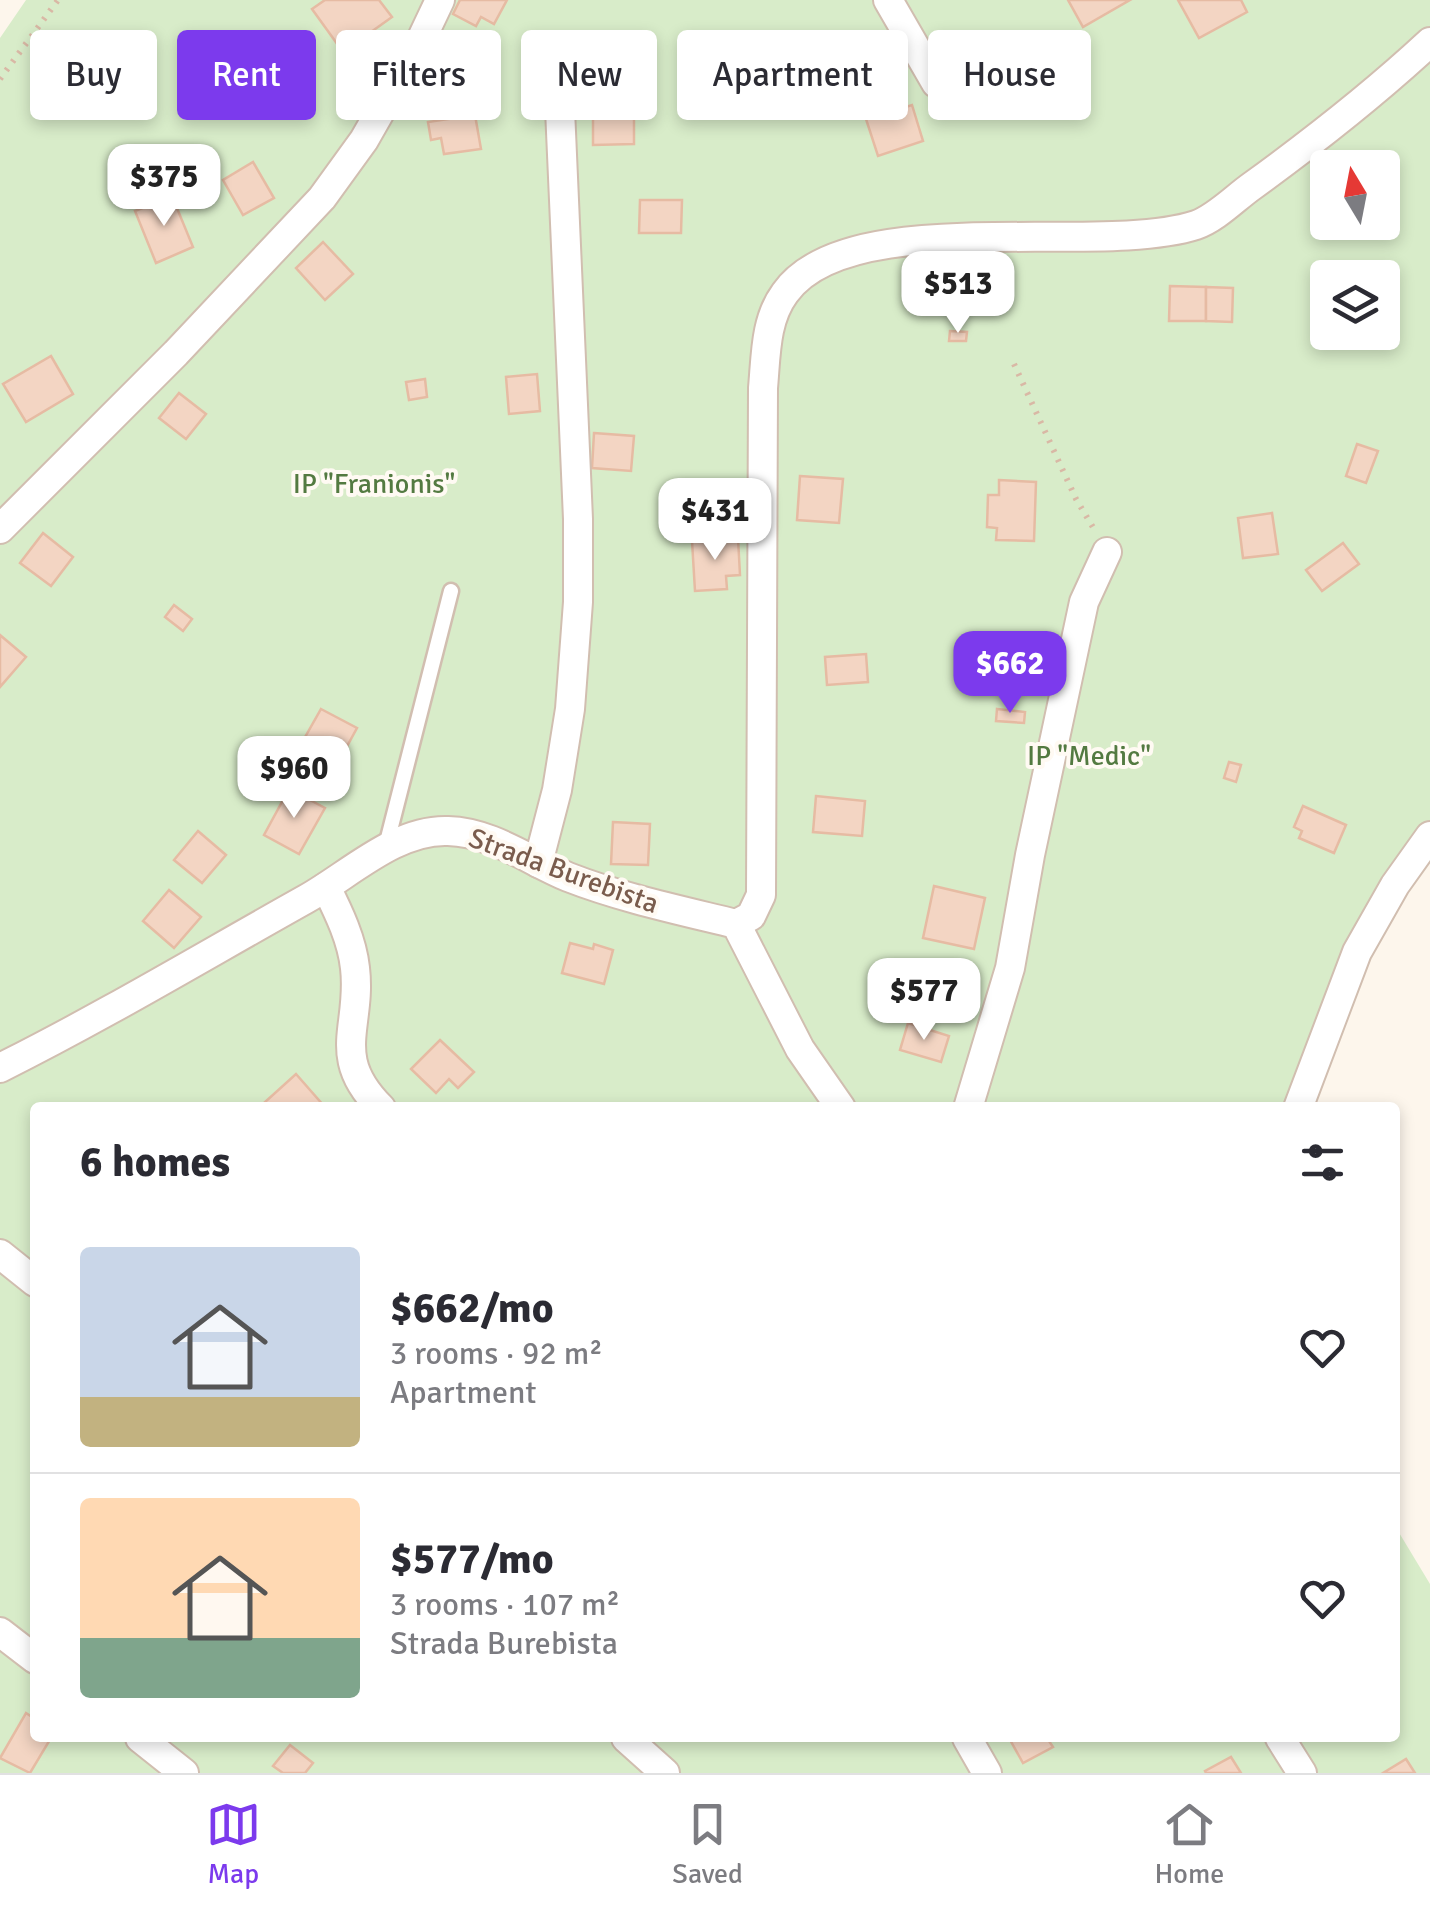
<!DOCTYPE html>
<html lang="en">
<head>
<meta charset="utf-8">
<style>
  :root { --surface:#fff; --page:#f2f2f3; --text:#2b2b33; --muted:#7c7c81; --line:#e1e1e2; --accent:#7c3aed }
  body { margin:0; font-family:Signika,sans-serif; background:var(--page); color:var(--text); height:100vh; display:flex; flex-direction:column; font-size:38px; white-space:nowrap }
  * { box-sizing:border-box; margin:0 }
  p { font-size:32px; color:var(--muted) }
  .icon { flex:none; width:55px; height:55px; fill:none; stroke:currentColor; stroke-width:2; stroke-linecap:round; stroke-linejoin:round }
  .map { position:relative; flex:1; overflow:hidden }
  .side { position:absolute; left:30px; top:1102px; width:1370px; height:640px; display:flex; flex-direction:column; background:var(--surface); border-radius:10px; box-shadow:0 5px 15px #0003 }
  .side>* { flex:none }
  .hud { position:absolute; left:30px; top:30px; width:1370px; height:90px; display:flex; gap:20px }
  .needle { width:65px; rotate:350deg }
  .controls { position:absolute; left:1310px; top:150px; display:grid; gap:20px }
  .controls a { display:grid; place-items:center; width:90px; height:90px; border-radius:10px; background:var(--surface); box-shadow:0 5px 15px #0003; font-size:50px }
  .price { position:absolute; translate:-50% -85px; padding:0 22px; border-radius:20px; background:#fff; color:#222; font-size:32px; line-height:65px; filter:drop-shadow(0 2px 5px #0008) }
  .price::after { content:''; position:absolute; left:50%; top:60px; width:30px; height:22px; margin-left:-15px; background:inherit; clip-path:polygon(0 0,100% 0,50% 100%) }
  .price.selected { background:var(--accent); color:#fff }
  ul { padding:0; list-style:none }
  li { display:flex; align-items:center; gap:30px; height:250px; padding:0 50px }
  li+li { border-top:2px solid var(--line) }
  li span { display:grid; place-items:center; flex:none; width:280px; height:200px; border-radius:10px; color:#555 }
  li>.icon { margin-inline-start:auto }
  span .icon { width:120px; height:120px; fill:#fffc; stroke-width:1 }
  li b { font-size:42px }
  h2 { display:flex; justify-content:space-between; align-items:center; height:120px; padding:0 50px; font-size:42px }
  .tag { padding:0 35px; border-radius:10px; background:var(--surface); box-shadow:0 5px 15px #0003; font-size:35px; line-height:90px }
  .tag.selected { background:var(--accent); color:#fff }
  .menu { display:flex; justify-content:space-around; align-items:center; height:140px; border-top:2px solid var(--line); background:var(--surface); font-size:28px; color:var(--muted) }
  .menu a { display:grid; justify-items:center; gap:5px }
  .menu .selected { color:var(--accent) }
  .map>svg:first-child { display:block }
  .green { fill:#d8ecc9; fill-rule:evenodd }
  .building { fill:#f3d5c3; stroke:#e6bba3; stroke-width:2.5 }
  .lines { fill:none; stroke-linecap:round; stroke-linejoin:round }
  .lane-casing { stroke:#d1beb0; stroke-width:19 }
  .street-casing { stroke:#d1beb0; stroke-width:32 }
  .path { stroke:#d9b8a5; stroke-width:6; stroke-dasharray:2.5 8; stroke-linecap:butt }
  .lane { stroke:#fff; stroke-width:14 }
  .street { stroke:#fff; stroke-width:28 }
  .labels { text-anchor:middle; stroke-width:8; stroke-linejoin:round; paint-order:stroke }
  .park-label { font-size:28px; fill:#537a41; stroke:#fffaf3 }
  .street-label { font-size:28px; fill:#7a5c4d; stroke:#fffaf3 }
</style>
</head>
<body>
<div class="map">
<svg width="1430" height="1773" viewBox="0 0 1430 1773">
  <rect width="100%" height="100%" fill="#fdf6ec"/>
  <!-- green -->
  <path class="green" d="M 26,0 L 1430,0 L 1430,858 L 1393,909 L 1352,998 L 1312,1107 L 35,1108 L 35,1738 L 1395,1738 L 1395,1526 L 1430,1584 L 1430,1773 L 0,1773 L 0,38 ZM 1328,168 L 1382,168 L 1382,222 L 1328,222 ZM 1328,278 L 1382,278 L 1382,332 L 1328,332 Z"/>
  <!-- building -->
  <g class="building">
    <path d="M 325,0 L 379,0 L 392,17 L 343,52 L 312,9 Z"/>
    <path d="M 460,0 L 507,0 L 494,24 L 481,17 L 476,26 L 453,14 Z"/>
    <path d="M 1068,0 L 1130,0 L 1083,27 Z"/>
    <path d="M 1178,0 L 1241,0 L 1247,12 L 1199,38 Z"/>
    <path d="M 634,93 L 634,144 L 593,145 L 593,94 Z"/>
    <path d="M 912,105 L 923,141 L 878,156 L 866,119 Z"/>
    <path d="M 475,115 L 481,149 L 444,154 L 441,138 L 431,140 L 428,122 Z"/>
    <path d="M 253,162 L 274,198 L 243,215 L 223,180 Z"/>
    <path d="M 172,196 L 193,247 L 156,263 L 135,211 Z"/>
    <path d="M 640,200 L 682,200 L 681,233 L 639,233 Z"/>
    <path d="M 323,242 L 353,274 L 325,300 L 296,268 Z"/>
    <path d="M 1170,286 L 1206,287 L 1206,321 L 1169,321 Z"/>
    <path d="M 1206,287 L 1233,288 L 1232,322 L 1206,321 Z"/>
    <path d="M 950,331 L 967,332 L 966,341 L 949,341 Z"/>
    <path d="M 51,356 L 73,394 L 26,422 L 3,384 Z"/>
    <path d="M 537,374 L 540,411 L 509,414 L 506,377 Z"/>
    <path d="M 425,379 L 427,397 L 409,400 L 406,382 Z"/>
    <path d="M 179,393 L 206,414 L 186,439 L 159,418 Z"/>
    <path d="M 594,433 L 634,436 L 631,471 L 592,468 Z"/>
    <path d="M 1357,444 L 1378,451 L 1366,483 L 1346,476 Z"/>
    <path d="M 800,476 L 843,479 L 839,523 L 797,520 Z"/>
    <path d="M 999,480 L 1036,482 L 1034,541 L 996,540 L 997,528 L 987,527 L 988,495 L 999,495 Z"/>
    <path d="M 1272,513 L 1278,554 L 1243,558 L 1238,518 Z"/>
    <path d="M 43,533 L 73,557 L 51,586 L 20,563 Z"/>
    <path d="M 738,538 L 740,575 L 726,576 L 727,589 L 695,591 L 692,541 Z"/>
    <path d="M 1343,543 L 1359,564 L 1322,591 L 1306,570 Z"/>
    <path d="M 174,605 L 192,619 L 183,631 L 165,617 Z"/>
    <path d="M 0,635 L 26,657 L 0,687 Z"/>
    <path d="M 866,654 L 868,682 L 827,685 L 825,657 Z"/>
    <path d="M 321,709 L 357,728 L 340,759 L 304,739 Z"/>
    <path d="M 997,709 L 1025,712 L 1024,723 L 996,721 Z"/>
    <path d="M 1229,762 L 1241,765 L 1236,782 L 1224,778 Z"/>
    <path d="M 289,789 L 325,808 L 299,854 L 264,835 Z"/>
    <path d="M 816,796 L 865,801 L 862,836 L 813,832 Z"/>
    <path d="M 1303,806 L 1346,825 L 1334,853 L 1299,838 L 1302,831 L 1294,827 Z"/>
    <path d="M 613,822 L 650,824 L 648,865 L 611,864 Z"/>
    <path d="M 198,831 L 226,855 L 202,883 L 174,860 Z"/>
    <path d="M 934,886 L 985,898 L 974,949 L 923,938 Z"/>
    <path d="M 169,890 L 201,917 L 174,948 L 143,921 Z"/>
    <path d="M 570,943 L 593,949 L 594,944 L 613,950 L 604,984 L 562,973 Z"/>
    <path d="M 908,1023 L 949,1036 L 941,1062 L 900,1050 Z"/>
    <path d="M 440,1040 L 474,1072 L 458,1088 L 449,1079 L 436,1093 L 411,1069 Z"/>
    <path d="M 296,1074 L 324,1106 L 323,1108 L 271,1108 L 265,1102 Z"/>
    <path d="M 26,1713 L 35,1719 L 35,1738 L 51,1738 L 30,1773 L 0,1758 Z"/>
    <path d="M 1009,1738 L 1047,1738 L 1053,1747 L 1023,1763 Z"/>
    <path d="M 290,1745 L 313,1763 L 305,1773 L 283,1773 L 273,1766 Z"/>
    <path d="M 1231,1757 L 1241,1773 L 1206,1773 L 1205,1771 Z"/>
    <path d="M 1406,1759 L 1415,1773 L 1383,1773 Z"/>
  </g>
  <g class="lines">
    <!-- lane casing -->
    <g class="lane-casing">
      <path id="lane" d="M 386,846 L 451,591"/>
    </g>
    <!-- street casing -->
    <g class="street-casing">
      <g id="street">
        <path d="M 888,0 L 936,83"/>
        <path d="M 0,529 L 176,353 L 322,198 L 364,140 L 421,40 L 440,0"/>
        <path d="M 538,863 L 557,790 L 570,709 L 578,602 L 578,519 L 560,109"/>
        <path d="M 326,887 C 339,913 352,940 355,968 C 362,1027 329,1056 381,1108"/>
        <path d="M 736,924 L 751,916 L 761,895 L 763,388 C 766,355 765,320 785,293 C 849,203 1098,257 1196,225 C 1216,218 1235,198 1252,186 C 1314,141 1374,94 1430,42"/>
        <path d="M 0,1068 C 104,1016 204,956 306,899 C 349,875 396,829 448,831 C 492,832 529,861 568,877 C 622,898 679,910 736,924 L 800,1049 L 841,1108"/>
        <path d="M 968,1108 L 1010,968 L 1030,855 L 1084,602 L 1107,552"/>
        <path d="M 1298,1108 L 1357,952 L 1395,885 L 1430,836"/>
        <path d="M 0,1254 L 35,1282"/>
        <path d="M 0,1632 L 35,1659"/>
        <path d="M 140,1738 L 184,1773"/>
        <path d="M 626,1738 L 665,1773"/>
        <path d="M 967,1738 L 987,1773"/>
        <path d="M 1280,1738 L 1302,1773"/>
      </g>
    </g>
    <!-- path -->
    <g class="path">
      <path d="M 0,79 L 58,0"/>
      <path d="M 1014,364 L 1076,499 L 1094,529"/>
    </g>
    <!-- lane -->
    <use href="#lane" class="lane"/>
    <!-- street -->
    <use href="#street" class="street"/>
  </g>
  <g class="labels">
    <!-- park labels -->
    <g class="park-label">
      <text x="374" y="493">IP "Franionis"</text>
      <text x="1089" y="765">IP "Medic"</text>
    </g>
    <!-- street labels -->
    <g class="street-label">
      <text transform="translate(564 870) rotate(20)" y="10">Strada Burebista</text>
    </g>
  </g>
</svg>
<div class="controls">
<a><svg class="needle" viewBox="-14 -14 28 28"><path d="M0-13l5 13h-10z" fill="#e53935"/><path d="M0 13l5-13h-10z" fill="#7c7c81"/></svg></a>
<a><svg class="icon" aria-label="layers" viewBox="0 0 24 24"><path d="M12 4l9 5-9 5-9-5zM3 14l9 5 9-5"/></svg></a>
</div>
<b class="price" style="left:164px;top:229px">$375</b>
<b class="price" style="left:958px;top:336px">$513</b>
<b class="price" style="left:715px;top:563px">$431</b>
<b class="price selected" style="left:1010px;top:716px">$662</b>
<b class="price" style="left:294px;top:821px">$960</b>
<b class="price" style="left:924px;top:1043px">$577</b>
<div class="hud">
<a class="tag">Buy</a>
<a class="tag selected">Rent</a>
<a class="tag">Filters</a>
<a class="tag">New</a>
<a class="tag">Apartment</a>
<a class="tag">House</a>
</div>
<section class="side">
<h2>6 homes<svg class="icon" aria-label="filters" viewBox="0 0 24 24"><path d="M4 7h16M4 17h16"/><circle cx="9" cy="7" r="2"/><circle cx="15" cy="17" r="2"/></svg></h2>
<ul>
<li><span style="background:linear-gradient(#c9d6e8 75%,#c2b280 0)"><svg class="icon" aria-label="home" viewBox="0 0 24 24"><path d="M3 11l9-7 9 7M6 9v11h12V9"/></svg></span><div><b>$662/mo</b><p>3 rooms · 92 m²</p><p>Apartment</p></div><svg class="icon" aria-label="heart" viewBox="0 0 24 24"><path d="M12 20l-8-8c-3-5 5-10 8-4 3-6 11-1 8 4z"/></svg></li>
<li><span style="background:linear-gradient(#ffd9b3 70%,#7fa58c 0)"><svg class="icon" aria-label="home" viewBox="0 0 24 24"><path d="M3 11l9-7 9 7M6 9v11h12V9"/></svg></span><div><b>$577/mo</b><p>3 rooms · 107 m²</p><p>Strada Burebista</p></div><svg class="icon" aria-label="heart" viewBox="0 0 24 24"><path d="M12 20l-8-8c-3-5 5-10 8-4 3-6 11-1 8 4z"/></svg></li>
</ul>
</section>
</div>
<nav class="menu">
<a class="selected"><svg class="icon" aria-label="map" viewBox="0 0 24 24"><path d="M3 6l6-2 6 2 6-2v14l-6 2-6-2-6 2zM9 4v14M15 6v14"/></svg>Map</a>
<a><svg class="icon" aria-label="saved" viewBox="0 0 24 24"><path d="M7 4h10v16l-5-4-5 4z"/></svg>Saved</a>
<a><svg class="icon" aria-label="home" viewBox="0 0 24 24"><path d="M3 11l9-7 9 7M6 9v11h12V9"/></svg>Home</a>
</nav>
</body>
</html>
